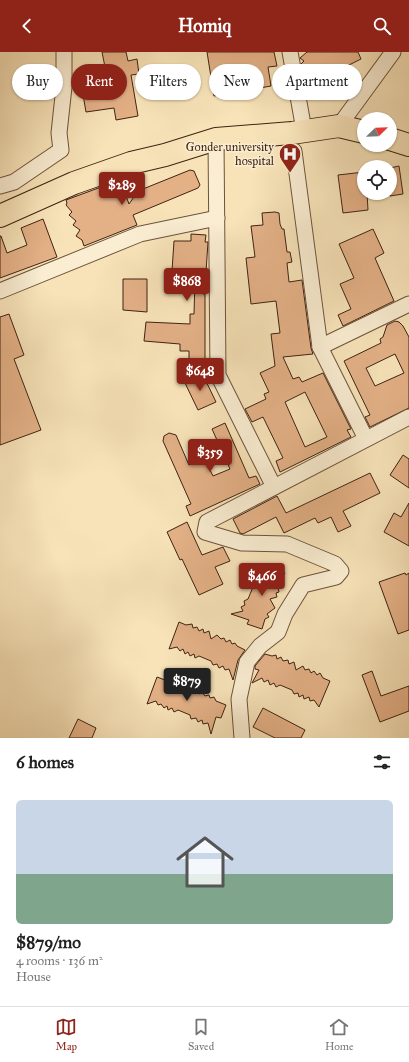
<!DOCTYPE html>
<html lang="en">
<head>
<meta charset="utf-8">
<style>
  :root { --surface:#fff; --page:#f6f6f6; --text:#222; --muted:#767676; --line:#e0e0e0; --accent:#8f2418 }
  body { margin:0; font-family:"IM FELL Great Primer",serif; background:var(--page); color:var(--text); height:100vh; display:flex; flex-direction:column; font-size:15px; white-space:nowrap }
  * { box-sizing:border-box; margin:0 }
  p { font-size:13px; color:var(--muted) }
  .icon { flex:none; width:22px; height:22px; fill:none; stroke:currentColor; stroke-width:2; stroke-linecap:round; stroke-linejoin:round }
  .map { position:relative; height:686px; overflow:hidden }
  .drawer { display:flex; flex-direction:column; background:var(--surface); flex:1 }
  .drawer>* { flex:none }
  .hud { position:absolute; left:12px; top:12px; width:385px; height:36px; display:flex; gap:8px }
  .needle { width:26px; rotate:67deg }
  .fabs { position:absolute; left:357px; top:60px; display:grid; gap:8px }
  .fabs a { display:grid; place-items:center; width:40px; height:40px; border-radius:50%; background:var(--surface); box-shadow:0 1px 3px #0004; font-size:20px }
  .price { position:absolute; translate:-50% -34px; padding:0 9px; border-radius:4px; background:var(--accent); color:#fff; font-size:13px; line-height:26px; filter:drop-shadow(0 1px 2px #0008) }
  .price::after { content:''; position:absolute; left:50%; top:24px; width:12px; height:9px; margin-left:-6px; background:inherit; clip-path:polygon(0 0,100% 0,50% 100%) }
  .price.current { background:#222; color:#fff }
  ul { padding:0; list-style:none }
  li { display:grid; align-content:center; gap:8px; height:212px; padding:0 16px }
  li+li { border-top:1px solid var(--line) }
  li span { display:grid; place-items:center; height:124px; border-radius:6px; color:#555 }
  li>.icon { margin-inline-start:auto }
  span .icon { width:72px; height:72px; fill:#fffc; stroke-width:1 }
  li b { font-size:17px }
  h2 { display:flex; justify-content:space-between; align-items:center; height:48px; padding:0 16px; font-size:17px }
  .chip { padding:0 14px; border-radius:18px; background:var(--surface); box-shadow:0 1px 3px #0004; font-size:14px; line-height:36px }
  .chip.current { background:var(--accent); color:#fff }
  header { display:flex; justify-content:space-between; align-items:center; height:52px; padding:0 16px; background:var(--accent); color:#fff; font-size:18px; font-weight:800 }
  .dock { display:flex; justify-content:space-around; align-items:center; height:56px; border-top:1px solid var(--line); background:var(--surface); font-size:11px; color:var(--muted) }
  .dock a { display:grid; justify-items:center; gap:2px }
  .dock .current { color:var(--accent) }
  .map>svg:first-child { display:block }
  .building { fill:#e4b187; stroke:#3e2312; fill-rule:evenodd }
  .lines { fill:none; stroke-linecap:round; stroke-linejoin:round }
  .minor-casing { stroke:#6c533c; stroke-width:17 }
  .highway-casing { stroke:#3e2312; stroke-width:24 }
  .minor { stroke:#faedd2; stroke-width:15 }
  .highway { stroke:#f8e3b9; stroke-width:22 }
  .labels { text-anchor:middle; stroke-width:3; stroke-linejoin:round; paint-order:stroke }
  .poi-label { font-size:12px; fill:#3e2312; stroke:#faedd2; text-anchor:end }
</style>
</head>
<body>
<header><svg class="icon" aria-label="back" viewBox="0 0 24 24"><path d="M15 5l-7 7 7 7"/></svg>Homiq<svg class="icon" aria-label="search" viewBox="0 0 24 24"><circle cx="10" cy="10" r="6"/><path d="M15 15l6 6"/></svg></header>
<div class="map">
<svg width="409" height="686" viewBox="0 0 409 686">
  <rect width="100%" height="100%" fill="#f8e3b9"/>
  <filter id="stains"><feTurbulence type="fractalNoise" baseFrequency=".005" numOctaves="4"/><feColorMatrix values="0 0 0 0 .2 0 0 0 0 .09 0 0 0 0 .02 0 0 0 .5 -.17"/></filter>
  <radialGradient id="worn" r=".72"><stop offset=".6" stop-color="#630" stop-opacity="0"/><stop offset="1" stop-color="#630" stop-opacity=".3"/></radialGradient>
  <!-- building -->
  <g class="building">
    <path d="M 102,0 L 126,0 L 128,9 L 137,7 L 139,22 L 131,23 L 138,64 L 116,68 L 114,56 L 86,60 L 80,25 L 106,20 Z"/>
    <path d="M 207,0 L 274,0 L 277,14 L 268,15 L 271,34 L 214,44 Z"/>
    <path d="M 307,0 L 358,0 L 361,7 L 343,16 L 316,21 L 316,24 L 305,25 L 305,16 L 301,12 L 304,9 L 300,6 Z"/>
    <path d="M 399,114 L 403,142 L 390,144 L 390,116 Z"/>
    <path d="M 190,118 L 194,119 L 200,133 L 198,136 L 133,163 L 137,173 L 84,194 L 82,188 L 76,184 L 80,178 L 73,173 L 76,169 L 69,163 L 72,160 L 66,153 L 67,151 L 66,148 L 120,128 L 129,152 L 138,139 Z"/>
    <path d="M 364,120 L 364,141 L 367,141 L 368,158 L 343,161 L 338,123 Z"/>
    <path d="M 275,160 L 279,161 L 280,172 L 282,177 L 284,177 L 287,200 L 290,200 L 292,210 L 287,211 L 289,230 L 302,228 L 311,296 L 313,302 L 283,305 L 293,327 L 299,325 L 302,330 L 323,321 L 351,377 L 347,378 L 351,385 L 280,420 L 276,409 L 283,406 L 263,365 L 252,370 L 245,357 L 266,347 L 264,342 L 269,340 L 260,321 L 275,314 L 271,282 L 280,281 L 276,249 L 251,252 L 246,206 L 255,205 L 251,174 L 263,173 L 262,161 ZM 305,340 L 327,385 L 305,395 L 285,350 Z"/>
    <path d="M 43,167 L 57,205 L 0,226 L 0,184 L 1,184 L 7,201 L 27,193 L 21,176 Z"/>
    <path d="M 373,177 L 384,201 L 375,206 L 394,249 L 343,274 L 338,263 L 351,257 L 340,232 L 354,226 L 339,192 Z"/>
    <path d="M 191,182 L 206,183 L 205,190 L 208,190 L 206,220 L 204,220 L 203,242 L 205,242 L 205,310 L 189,310 L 189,299 L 180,299 L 180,292 L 144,289 L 146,270 L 190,272 L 190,262 L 194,262 L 195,226 L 189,225 L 190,220 L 172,219 L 174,189 L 191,189 Z"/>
    <path d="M 123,227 L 147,227 L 147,260 L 123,258 Z"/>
    <path d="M 9,262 L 24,303 L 14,307 L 41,378 L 0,393 L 0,265 Z"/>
    <path d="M 395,269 L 399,270 L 403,274 L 409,285 L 409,356 L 370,375 L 365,365 L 370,363 L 344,309 L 381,291 L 380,287 L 383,285 L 387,273 ZM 395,302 L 404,321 L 375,334 L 366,316 Z"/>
    <path d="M 203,323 L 216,350 L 198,358 L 185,331 Z"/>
    <path d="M 225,371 L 249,426 L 256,424 L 260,432 L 190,464 L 186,454 L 191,452 L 163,389 L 164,384 L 169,381 L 176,383 L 189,413 L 204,406 L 213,424 L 230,417 L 212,377 Z"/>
    <path d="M 403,403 L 409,407 L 409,436 L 390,423 Z"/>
    <path d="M 370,421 L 380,441 L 343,459 L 351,474 L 338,480 L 331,465 L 318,471 L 315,466 L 284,481 L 276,465 L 243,482 L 240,481 L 233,467 L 277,444 L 286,461 Z"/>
    <path d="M 409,451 L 409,494 L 384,480 L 394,461 L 401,465 Z"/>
    <path d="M 187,470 L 202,503 L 223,495 L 230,509 L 215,515 L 223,532 L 199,543 L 182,507 L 180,508 L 167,480 Z"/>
    <path d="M 261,514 L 274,519 L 276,516 L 285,521 L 280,529 L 282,534 L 278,535 L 279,540 L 276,541 L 277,545 L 270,547 L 275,556 L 267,562 L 269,565 L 265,567 L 262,577 L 247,572 L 249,568 L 231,562 L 243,559 L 241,555 L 245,553 L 244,549 L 248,547 L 253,535 L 252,531 L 255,529 L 254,525 L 257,524 L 256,520 L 259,518 Z"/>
    <path d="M 405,521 L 406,523 L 409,521 L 409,578 L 398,582 L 379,530 Z"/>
    <path d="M 179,570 L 186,573 L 192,572 L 193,576 L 197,575 L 199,579 L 203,577 L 204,581 L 209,579 L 211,587 L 217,583 L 221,587 L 224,586 L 226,590 L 230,588 L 232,592 L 235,591 L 237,594 L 245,598 L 238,608 L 233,628 L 229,617 L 225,618 L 223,614 L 219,616 L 217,612 L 213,613 L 211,609 L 199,604 L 195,606 L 194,602 L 190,604 L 188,600 L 185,602 L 183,597 L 180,599 L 177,595 L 169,597 Z"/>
    <path d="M 265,602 L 272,604 L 276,603 L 277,607 L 281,605 L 283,609 L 288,608 L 289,612 L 294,610 L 296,618 L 303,614 L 305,618 L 309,617 L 311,621 L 314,619 L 317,623 L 320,621 L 323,626 L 330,629 L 319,655 L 314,648 L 310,649 L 309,645 L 304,647 L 303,643 L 299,645 L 298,641 L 294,642 L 292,638 L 280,633 L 276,635 L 274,631 L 270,633 L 268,628 L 264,630 L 262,626 L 252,631 L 259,618 L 255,617 L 255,614 Z"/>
    <path d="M 372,619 L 381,644 L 409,634 L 409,659 L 380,670 L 362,623 Z"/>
    <path d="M 157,625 L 165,628 L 170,626 L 171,630 L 176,629 L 177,633 L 181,631 L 183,635 L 187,634 L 189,641 L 196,637 L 199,642 L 202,640 L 205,644 L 209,643 L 210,646 L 214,645 L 216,649 L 226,653 L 221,666 L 216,665 L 211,682 L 208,671 L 203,672 L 202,668 L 198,670 L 196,666 L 191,667 L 190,663 L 178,658 L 174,660 L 172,656 L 168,658 L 167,654 L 164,656 L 161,652 L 158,653 L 156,649 L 147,652 Z"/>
    <path d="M 263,656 L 305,678 L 301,686 L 275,686 L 253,675 Z"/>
    <path d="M 78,667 L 96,676 L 92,686 L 69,686 Z"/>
  </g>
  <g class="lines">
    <!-- minor casing -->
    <g class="minor-casing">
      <g id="minor">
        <path d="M 290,0 L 304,78"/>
        <path d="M 339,74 L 393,0"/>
        <path d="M 216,87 L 218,323 L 274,435"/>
        <path d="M 294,99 L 320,295 L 366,387"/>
        <path d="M 0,134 L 14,130 L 61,98 L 59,81 L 64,35 L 64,0"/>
        <path d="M 0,239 L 140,182 L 217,166"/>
        <path d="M 320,295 L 409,252"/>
        <path d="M 242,686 L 239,647 L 247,610 L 260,594 L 278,580 L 285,562 L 303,533 L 336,525 L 341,519 L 335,512 L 287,492 L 242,491 L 205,480 L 207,470 L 409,365"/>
      </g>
    </g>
    <!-- highway casing -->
    <g class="highway-casing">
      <g id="highway">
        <path d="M 390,87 L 409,93"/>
        <path d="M 0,164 L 74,131 L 131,111 L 165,103 L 216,87 L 292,81 L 339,74 L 364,80"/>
      </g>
    </g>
    <!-- minor -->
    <use href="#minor" class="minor"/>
    <!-- highway -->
    <use href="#highway" class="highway"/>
  </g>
  <!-- icons -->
  <defs>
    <g id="hospital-pin" transform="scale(1.15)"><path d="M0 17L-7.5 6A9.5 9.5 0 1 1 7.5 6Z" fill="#8f2418" stroke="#faedd2"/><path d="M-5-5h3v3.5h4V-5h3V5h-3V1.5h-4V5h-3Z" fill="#fff"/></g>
  </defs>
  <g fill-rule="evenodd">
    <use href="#hospital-pin" x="290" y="102"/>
  </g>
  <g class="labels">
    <!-- poi labels -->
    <g class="poi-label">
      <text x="274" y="99">Gonder university<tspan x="274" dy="14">hospital</tspan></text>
    </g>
  </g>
  <rect width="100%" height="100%" filter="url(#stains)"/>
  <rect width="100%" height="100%" fill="url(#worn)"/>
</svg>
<div class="fabs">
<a><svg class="needle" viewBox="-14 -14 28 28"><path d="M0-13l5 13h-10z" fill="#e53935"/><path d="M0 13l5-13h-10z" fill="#767676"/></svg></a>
<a><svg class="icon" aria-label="locate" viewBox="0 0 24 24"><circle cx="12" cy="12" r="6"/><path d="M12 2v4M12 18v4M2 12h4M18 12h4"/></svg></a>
</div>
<b class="price" style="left:122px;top:154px">$289</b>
<b class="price" style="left:187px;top:250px">$868</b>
<b class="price" style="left:200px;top:340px">$648</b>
<b class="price" style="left:210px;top:421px">$359</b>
<b class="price" style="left:262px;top:545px">$466</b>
<b class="price current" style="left:187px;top:650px">$879</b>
<div class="hud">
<a class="chip">Buy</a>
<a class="chip current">Rent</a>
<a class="chip">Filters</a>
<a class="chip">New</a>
<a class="chip">Apartment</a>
</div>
</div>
<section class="drawer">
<h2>6 homes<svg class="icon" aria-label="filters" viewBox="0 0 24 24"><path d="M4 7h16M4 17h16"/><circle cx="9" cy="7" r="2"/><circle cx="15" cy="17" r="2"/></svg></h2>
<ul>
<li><span style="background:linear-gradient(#c9d6e8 60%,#7fa58c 0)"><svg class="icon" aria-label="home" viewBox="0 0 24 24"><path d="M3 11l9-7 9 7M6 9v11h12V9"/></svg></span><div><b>$879/mo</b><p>4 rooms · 136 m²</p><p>House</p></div></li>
</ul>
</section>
<nav class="dock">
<a class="current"><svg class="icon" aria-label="map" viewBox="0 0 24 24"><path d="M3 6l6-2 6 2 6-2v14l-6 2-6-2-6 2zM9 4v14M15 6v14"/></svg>Map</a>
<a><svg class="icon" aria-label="saved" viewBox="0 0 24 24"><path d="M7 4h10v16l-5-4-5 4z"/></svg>Saved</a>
<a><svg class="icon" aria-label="home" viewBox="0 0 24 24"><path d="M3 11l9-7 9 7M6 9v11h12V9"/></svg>Home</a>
</nav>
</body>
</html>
